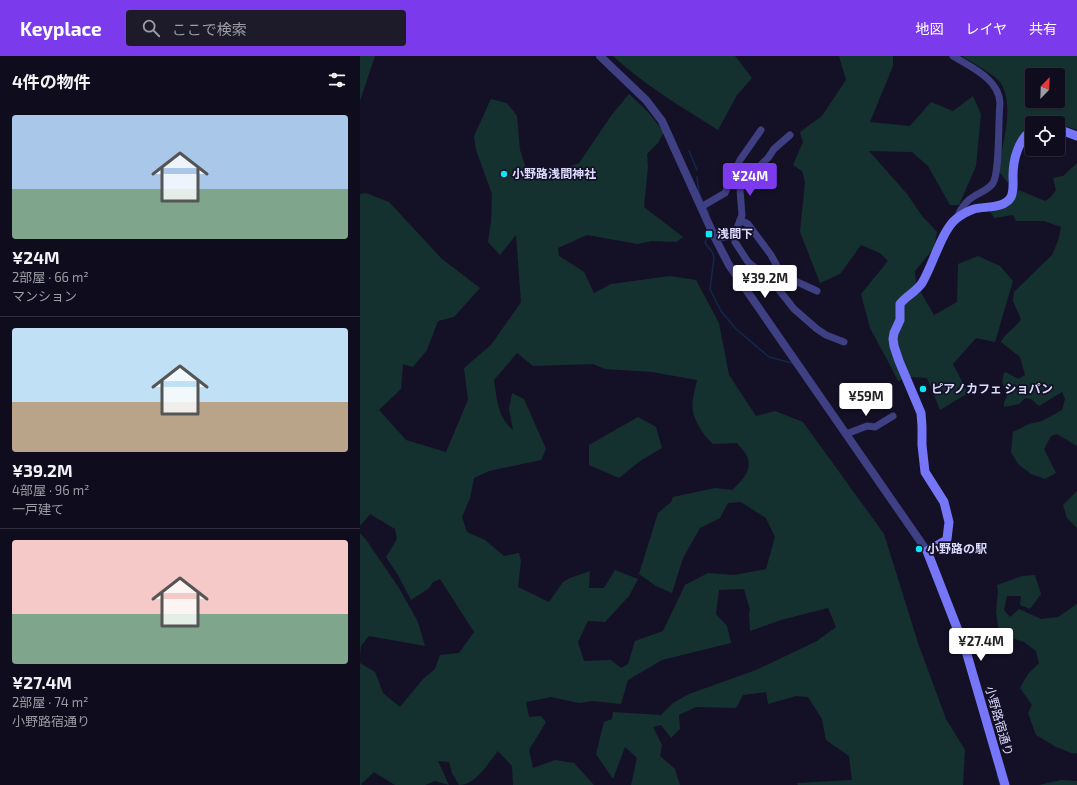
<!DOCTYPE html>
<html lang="ja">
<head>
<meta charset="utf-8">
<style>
  :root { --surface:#0f0d1d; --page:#1d1b2a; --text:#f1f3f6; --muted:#9b9ca4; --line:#2f2d3b; --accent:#7c3aed }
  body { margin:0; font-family:"Exo 2","Noto Sans JP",sans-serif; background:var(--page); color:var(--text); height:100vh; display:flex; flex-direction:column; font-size:15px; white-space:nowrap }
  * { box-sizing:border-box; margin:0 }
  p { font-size:13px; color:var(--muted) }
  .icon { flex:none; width:22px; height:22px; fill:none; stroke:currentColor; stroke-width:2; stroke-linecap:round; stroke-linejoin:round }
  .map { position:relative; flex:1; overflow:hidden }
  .panel { display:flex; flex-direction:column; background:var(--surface); width:360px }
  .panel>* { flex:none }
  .needle { width:26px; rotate:23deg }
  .tools { position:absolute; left:665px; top:12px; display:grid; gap:8px }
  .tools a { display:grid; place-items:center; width:40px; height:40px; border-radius:4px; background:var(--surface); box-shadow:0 1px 3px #0004,0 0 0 1px var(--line); font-size:20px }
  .price { position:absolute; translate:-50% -34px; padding:0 9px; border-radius:4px; background:#fff; color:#222; font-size:13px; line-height:26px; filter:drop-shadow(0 1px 2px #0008) }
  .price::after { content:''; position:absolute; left:50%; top:24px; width:12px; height:9px; margin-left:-6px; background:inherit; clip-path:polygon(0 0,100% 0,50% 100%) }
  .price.active { background:var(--accent); color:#fff }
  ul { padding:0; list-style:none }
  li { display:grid; align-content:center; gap:8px; height:212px; padding:0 12px }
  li+li { border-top:1px solid var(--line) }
  li span { display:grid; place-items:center; height:124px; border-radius:4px; color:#555 }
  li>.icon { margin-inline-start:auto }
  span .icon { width:72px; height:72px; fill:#fffc; stroke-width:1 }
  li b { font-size:17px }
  h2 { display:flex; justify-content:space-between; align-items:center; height:48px; padding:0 12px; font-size:17px }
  header { display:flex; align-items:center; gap:24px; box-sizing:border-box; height:56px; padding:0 20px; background:var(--accent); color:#fff }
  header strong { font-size:19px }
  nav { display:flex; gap:22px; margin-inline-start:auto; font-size:14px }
  .search { width:280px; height:36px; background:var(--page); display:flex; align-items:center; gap:10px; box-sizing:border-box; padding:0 14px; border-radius:4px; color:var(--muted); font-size:15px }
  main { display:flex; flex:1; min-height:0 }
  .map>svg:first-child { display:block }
  .green { fill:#15312f; fill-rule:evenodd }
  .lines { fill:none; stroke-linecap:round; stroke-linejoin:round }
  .stream { stroke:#12294b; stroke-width:1.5 }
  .minor { stroke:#3f3f84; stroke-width:7 }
  .tertiary { stroke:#3f3f84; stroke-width:8 }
  .secondary { stroke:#7677f8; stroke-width:9 }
  .poi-dot { fill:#10e3f2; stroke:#141127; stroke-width:1.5 }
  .labels { text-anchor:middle; stroke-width:3.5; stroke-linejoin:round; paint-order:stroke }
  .poi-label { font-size:12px; font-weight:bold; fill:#dcdafd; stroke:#141127; text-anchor:start }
  .street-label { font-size:12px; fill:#dcdafd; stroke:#141127 }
</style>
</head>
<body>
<header>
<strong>Keyplace</strong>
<div class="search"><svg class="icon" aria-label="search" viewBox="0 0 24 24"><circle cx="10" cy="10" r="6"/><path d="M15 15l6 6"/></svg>ここで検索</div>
<nav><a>地図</a><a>レイヤ</a><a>共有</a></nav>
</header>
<main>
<section class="panel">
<h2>4件の物件<svg class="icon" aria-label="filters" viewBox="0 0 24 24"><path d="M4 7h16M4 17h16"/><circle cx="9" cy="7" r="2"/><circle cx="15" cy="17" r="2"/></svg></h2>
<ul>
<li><span style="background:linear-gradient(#a9c7e8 60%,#7fa58c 0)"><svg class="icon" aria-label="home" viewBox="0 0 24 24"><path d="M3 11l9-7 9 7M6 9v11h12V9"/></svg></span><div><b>¥24M</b><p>2部屋 · 66 m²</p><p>マンション</p></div></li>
<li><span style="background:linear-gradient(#bfe0f5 60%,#b9a48a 0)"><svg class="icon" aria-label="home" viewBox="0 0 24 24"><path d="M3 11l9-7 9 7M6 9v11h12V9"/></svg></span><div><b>¥39.2M</b><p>4部屋 · 96 m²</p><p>一戸建て</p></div></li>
<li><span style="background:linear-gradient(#f6c9c9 60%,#7fa58c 0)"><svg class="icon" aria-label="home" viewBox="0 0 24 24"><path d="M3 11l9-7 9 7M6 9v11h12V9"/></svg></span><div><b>¥27.4M</b><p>2部屋 · 74 m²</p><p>小野路宿通り</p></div></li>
</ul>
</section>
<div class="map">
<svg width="717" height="729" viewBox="0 0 717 729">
  <rect width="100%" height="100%" fill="#141127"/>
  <!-- green -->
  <g class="green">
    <path d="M 0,0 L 15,0 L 0,45 Z"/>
    <path d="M 253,0 L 375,0 L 392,22 L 377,39 L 358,74 C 322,51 284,29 253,0 Z"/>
    <path d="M 479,0 L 533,0 L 533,10 L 510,66 L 550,70 L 571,46 L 593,55 L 613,40 L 621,58 L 616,110 L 599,149 L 590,149 L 568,110 L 552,96 L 509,95 L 547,138 L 562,160 L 577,176 L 574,192 L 555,215 L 556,228 L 574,259 L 597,246 L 598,208 L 618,200 L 640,210 L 653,225 L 635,286 L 616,282 L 593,308 L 608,337 L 580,354 L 567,322 L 550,321 L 538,325 L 531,311 L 510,272 L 501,238 L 528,205 L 520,197 L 501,189 L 480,218 L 460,227 L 440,176 L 445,126 L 442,115 L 433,109 L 443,86 L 440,76 L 462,60 L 486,24 Z"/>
    <path d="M 602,0 L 717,0 L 717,74 L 682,62 L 666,70 L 648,127 L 638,114 C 642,90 658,41 636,22 C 626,14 613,7 602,0 ZM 672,19 L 698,19 L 698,45 L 672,45 Z"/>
    <path d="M 269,38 L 288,56 L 304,76 L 298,87 L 287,98 L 288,110 L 284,151 L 323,181 L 316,186 L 292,185 L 278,188 L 227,179 L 198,192 L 199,200 L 224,216 L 234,237 L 251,228 L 310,220 L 336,224 L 359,267 L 369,319 L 396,360 L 415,355 L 443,366 L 524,478 L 558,587 L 586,663 L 605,694 L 603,729 L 438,729 L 437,727 L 492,724 L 489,700 L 466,684 L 462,663 L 448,641 L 436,640 L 408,648 L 406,636 L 383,639 L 376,652 L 336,651 L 319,659 L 320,673 L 311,682 L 301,669 L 293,671 L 302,689 L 300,700 L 315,713 L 320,729 L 271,729 L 277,702 L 265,691 L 253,723 L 236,698 L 244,666 L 252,663 L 253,656 L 301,659 L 313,647 L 329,638 L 396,614 L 457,585 L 476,571 L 468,552 L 421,564 L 390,575 L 389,557 L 390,554 L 384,533 L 359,534 L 356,558 L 367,570 L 371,587 L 302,604 L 268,624 L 261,648 L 233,645 L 219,647 L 191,641 L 166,646 L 169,661 L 181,660 L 186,666 L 169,694 L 173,712 L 195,704 L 214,707 L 234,729 L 153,729 L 152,710 L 138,695 C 128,707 116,729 99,729 L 92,717 L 89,706 L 78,705 L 89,729 L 75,725 L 65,729 L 35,729 L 14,716 L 1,728 L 2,729 L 0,729 L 0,607 L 15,616 L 23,637 L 40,651 L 63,623 L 75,613 L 80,599 L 99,597 L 114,576 L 80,523 L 73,526 L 69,532 L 51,544 L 38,519 L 26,501 L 37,483 L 35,473 L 10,458 L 0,470 L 0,138 L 6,137 L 29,146 L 82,203 L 120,232 L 94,261 L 78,265 L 67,294 L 53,311 L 43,308 L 41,333 L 19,354 L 46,384 L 86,396 L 108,344 L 104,312 L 131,289 L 161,246 L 156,179 L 140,199 L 128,186 L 131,165 L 132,138 L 116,94 L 114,80 L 131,43 L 147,47 L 157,60 L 160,94 L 170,125 L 219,107 L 251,60 ZM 157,297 L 173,310 L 233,308 L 245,313 L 292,316 L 337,324 C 335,334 331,346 333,356 C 336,368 344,380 353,388 L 377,387 C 381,392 387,398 388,403 C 392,416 380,426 372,434 L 355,432 L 313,441 L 311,446 L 298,457 L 279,518 L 296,530 L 312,537 L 323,502 L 340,472 L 360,462 L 368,447 L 381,446 L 406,462 L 415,481 L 406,513 L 374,519 L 348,517 L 325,529 L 303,575 L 275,585 L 268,608 L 261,612 L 251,604 L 224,605 L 218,586 L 228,565 L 245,566 L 269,540 L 278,523 L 255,514 L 244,532 L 229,532 L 230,515 L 210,522 L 203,526 L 189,546 L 158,531 L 161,505 L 159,497 L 144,500 L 125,484 L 107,476 L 102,461 L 110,442 L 114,422 L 129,415 L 181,404 L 186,393 L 164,343 L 152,337 L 149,353 L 153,374 C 137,361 137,342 134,324 Z"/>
    <path d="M 717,107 L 717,390 L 697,378 L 691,380 L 684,393 L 696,417 L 685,423 L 671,418 L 658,408 L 651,396 L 653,376 L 669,368 L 682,365 L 702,354 L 705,343 L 702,336 L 679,350 L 671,343 L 665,342 L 659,348 L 644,351 L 644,347 L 647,339 L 642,326 L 644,317 L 646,316 L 658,323 L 665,319 L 660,301 L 641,286 C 646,276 656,272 661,263 L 653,245 L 654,236 L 692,199 L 698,185 L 701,171 L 684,165 L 656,165 L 653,159 L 634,162 L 630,155 L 649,150 L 659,134 L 685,145 L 690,142 L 696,134 L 693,122 L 703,120 Z"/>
    <path d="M 278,361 L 296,371 L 302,392 L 280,405 L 259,422 L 229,409 L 229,389 Z"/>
    <path d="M 717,435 L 717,472 L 707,462 L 703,449 Z"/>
    <path d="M 0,477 L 7,485 L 39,532 L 58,566 L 65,590 L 9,580 L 1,590 L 0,600 Z"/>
    <path d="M 675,519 L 681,538 L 670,553 L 660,549 L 661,540 L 647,540 L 644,554 L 650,561 L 659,553 L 681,563 L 698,561 L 717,548 L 717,697 L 714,698 L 696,691 L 676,679 L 668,657 L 672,649 L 660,632 L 668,618 L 679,607 L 676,595 L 664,586 L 639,578 L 636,556 L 638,534 L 637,529 L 662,520 Z"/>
    <path d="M 701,724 L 717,725 L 717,729 L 679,729 Z"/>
  </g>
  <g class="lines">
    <!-- stream -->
    <g class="stream">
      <path d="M 329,95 L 337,114"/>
      <path d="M 337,121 L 339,137 L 343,146"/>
      <path d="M 346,151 L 349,158"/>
      <path d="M 346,184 L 345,187 L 353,197 L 354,202 L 350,233 L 361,255 L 376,273 L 409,301 L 432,307"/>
      <path d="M 637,718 L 640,729"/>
    </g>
    <!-- minor -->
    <g class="minor">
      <path d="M 593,0 C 611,11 639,23 640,47 C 638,63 640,116 633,127 C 629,133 622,136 616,139 C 607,144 600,153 597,162"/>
      <path d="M 341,151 L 365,137 L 380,104 L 401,74"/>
      <path d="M 380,164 L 388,168 L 411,199 L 422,219 L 457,235"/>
      <path d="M 374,180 L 375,186 L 388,206 L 412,225 L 434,253 L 457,273 L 466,279 L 484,286"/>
      <path d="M 355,182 L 374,180 L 382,159 L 380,134 L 383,126 L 408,102 L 414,93 L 430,79"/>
      <path d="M 486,378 L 507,370 L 515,371 L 533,360"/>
    </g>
    <!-- tertiary -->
    <path class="tertiary" d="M 240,0 L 286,44 L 302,65 L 355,182 L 369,209 L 567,495"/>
    <!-- secondary -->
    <g class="secondary">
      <path d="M 698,73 L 717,80"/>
      <path d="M 645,729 L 606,595 L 567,495 L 585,485 L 587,483 L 589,466 L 584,446 L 565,416 L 562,389 L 562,370 L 561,357 L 539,305 L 534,290 L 533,283 L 534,277 L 540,264 L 540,248 C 546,240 556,236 562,227 C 572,211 582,174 596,163 C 601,159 608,155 614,153 C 626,150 644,153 651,141 C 654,135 653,127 653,120 C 653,104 658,84 672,74"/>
    </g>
  </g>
  <!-- markers -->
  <g class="poi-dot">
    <circle cx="144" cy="118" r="4"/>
    <rect x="345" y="174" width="8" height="8" rx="2"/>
    <circle cx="563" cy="333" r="4"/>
    <circle cx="559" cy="493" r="4"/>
  </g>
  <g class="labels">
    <!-- poi labels -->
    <g class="poi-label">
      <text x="152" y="122">小野路浅間神社</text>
      <text x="357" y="182">浅間下</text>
      <text x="571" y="337">ピアノカフェ ショパン</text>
      <text x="567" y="497">小野路の駅</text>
    </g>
    <!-- street labels -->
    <g class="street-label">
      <text transform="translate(639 665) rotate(74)" y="4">小野路宿通り</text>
    </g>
  </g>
</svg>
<div class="tools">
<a><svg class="needle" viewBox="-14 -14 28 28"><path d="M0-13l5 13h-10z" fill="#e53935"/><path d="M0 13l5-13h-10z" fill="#9b9ca4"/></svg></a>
<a><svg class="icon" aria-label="locate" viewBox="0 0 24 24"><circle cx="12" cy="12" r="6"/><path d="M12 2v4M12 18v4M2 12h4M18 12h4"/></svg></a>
</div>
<b class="price active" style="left:390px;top:141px">¥24M</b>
<b class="price" style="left:405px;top:243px">¥39.2M</b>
<b class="price" style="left:506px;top:361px">¥59M</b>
<b class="price" style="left:621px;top:606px">¥27.4M</b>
</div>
</main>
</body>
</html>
